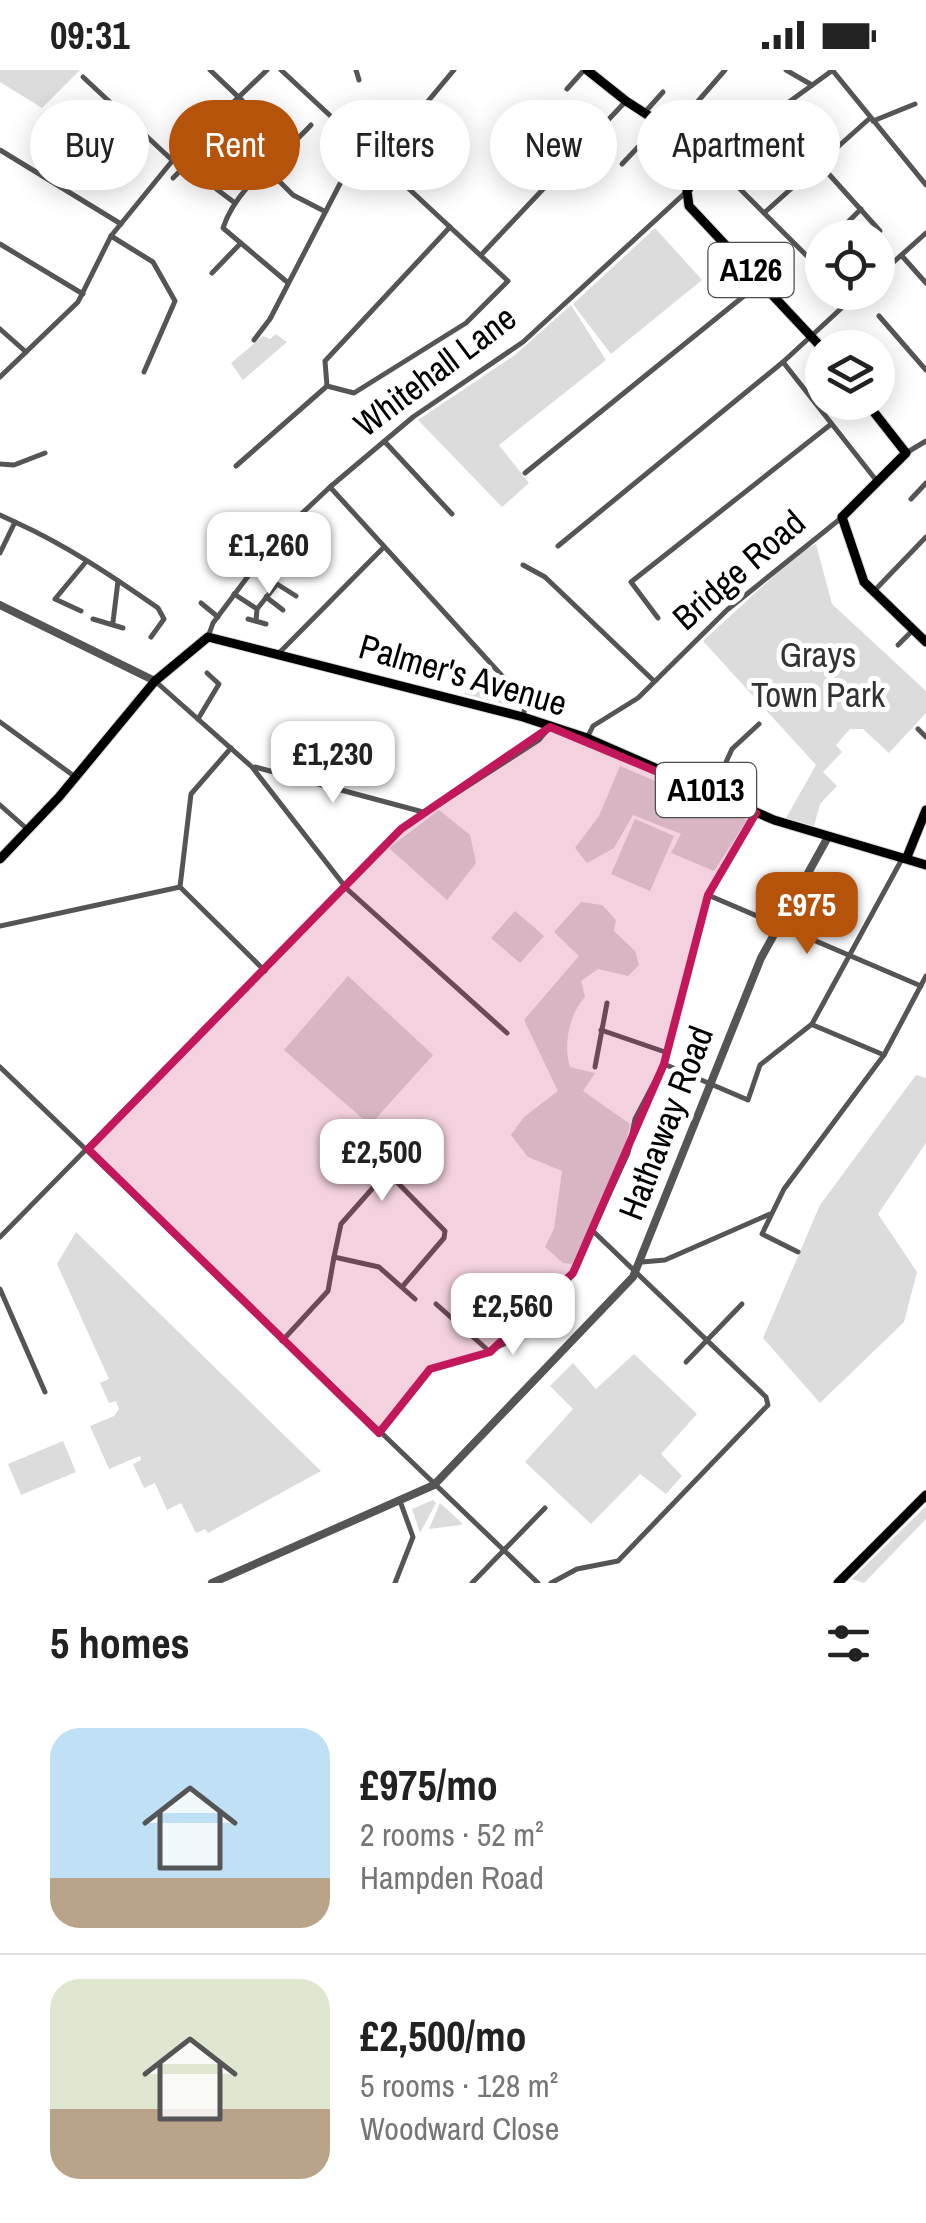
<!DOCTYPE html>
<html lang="en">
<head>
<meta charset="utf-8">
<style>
  :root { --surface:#fff; --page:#f6f6f6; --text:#222; --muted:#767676; --line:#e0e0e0; --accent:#b45309 }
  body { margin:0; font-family:"Archivo Narrow",sans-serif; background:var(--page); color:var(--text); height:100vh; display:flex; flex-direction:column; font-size:38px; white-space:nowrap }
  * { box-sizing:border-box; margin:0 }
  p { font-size:32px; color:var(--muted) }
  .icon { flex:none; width:55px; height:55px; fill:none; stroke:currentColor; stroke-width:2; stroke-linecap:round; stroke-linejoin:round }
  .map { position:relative; height:1513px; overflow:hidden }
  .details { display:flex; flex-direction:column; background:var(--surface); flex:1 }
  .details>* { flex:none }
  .hud { position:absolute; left:30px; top:30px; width:868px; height:90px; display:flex; gap:20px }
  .tools { position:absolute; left:805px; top:150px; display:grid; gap:20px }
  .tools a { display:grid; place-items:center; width:90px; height:90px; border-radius:50%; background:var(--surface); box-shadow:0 5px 25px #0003; font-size:50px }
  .price { position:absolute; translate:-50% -85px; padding:0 22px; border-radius:20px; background:#fff; color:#222; font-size:32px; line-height:65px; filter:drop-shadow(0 2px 5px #0008) }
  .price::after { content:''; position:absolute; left:50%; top:60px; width:30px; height:22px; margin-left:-15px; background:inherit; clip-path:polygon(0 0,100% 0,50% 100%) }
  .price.current { background:var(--accent); color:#fff }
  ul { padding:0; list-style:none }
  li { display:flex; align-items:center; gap:30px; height:250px; padding:0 50px }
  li+li { border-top:2px solid var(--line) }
  li span { display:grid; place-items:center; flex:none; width:280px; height:200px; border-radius:30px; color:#555 }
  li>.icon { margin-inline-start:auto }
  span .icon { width:120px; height:120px; fill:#fffc; stroke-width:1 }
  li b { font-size:42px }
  h2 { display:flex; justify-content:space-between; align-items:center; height:120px; padding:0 50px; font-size:42px }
  .tag { padding:0 35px; border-radius:45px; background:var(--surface); box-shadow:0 5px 25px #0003; font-size:35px; line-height:90px }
  .tag.current { background:var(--accent); color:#fff }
  .status { display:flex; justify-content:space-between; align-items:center; height:70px; padding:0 50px; background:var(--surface); direction:ltr }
  .status svg { height:28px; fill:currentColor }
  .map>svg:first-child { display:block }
  .green { fill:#dcdcdc }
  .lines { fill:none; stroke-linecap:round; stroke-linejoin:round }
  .primary-casing { stroke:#dbdbdb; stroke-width:11 }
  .minor { stroke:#555; stroke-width:5 }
  .tertiary { stroke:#555; stroke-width:8 }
  .primary { stroke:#000; stroke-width:9 }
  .marked { fill:#c2185b; fill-opacity:0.2; stroke:#c2185b; stroke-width:8; stroke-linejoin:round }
  .labels { text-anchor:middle; stroke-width:10; stroke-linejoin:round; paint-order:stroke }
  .shield { fill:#fff; stroke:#4c4c4c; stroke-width:2.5 }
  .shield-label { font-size:32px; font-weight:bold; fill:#000 }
  .street-label { font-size:35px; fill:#000; stroke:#fff }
  .park-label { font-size:35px; fill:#333; stroke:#fff }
</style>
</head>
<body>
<div class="status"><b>09:31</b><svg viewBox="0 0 49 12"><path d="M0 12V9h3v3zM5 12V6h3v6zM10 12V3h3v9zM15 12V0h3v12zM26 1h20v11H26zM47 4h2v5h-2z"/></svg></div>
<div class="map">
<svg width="926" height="1513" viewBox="0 0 926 1513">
  <rect width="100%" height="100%" fill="#fff"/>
  <!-- green -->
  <g class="green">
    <path d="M 0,0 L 80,0 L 42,38 L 0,12 Z"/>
    <path d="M 655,158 L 702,210 L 611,284 L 573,234 Z"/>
    <path d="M 571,235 L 606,290 L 499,375 L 529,413 L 502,437 L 418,350 L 515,285 Z"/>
    <path d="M 276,264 L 287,272 L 243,310 L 231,293 L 263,266 L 270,269 Z"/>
    <path d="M 816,474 L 832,534 L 926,621 L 926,643 L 889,683 L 863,659 L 850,659 L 836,675 L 842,682 L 823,702 L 837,716 L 820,734 L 814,756 L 786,748 L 816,695 L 703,571 L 801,481 Z"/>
    <path d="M 487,599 L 517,633 L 516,637 L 464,624 Z"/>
    <path d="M 620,696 L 747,750 L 714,801 L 671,783 L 681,764 L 633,745 L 614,778 L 587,793 L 575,778 L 599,746 Z"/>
    <path d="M 439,740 L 470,765 L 476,793 L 447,830 L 389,778 Z"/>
    <path d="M 635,749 L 674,766 L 650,821 L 611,804 Z"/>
    <path d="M 581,832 L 602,835 L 616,850 L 614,861 L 635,881 L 639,895 L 628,906 L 598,899 L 581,911 L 585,927 C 569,944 563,975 570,997 L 595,1003 L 583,1021 L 630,1054 L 624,1082 L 572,1194 L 563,1193 L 545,1177 L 554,1159 L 562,1101 L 528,1087 L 511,1065 L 524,1047 L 558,1021 L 524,950 L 579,886 L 554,862 Z"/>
    <path d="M 515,841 L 544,866 L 520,893 L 491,868 Z"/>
    <path d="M 348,906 L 433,985 L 370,1055 L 284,980 Z"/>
    <path d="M 916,1005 L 926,1008 L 926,1073 L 878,1144 L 917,1202 L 904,1252 L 820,1333 L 763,1268 L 820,1135 Z"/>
    <path d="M 76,1162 L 321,1401 L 208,1463 L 205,1459 L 196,1463 L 181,1433 L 167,1440 L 155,1413 L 144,1418 L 133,1394 L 141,1390 L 140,1386 L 109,1399 L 90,1356 L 114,1346 L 119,1339 L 116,1331 L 109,1333 L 100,1313 L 109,1309 L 57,1194 Z"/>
    <path d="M 634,1284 L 697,1344 L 661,1384 L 682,1406 L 666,1424 L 640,1404 L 591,1454 L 525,1392 L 573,1339 L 550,1316 L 573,1293 L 596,1319 Z"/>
    <path d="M 63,1371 L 76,1402 L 21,1425 L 8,1394 Z"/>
    <path d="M 433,1430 L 436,1433 L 420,1463 L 412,1439 Z"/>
    <path d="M 440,1433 L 462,1453 L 461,1455 L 429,1459 Z"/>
    <path d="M 926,1436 L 926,1449 L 864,1513 L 852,1509 Z"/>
  </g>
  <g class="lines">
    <!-- primary casing -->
    <g class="primary-casing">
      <g id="primary">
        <path d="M 587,0 L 626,31 L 708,84 L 709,90 L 687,121 L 689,136 L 822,278"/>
        <path d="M 866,332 L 906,383 L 842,447 L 864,512 L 926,572"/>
        <path d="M 907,787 L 926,740"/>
        <path d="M 0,789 L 59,727 L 155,611 L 208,567 L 523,647 L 587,668 L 774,750 L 926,795"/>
        <path d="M 838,1513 L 926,1425"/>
      </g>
    </g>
    <!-- minor -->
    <g class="minor">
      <path d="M 210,0 L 291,77"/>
      <path d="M 281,0 L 450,157"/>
      <path d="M 356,0 L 359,10"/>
      <path d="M 786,0 L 812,15"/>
      <path d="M 833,1 L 926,115"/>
      <path d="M 83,7 L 172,90"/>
      <path d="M 567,19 L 584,0"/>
      <path d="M 646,41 L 663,22"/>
      <path d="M 773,42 L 880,161"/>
      <path d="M 405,45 L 414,48 L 454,0"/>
      <path d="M 873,51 L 915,34"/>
      <path d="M 673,60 L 725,0"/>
      <path d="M 0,80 L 121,154"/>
      <path d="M 709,90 L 833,0"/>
      <path d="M 622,94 L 659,55"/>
      <path d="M 186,96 L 235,133"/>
      <path d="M 717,96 L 822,201"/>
      <path d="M 267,99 L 293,125 L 324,141"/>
      <path d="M 337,102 L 350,110"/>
      <path d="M 173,108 L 213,68"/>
      <path d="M 764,143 L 870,48"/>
      <path d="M 450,157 L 508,211 L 466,253 L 354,323 L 327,316 L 325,291 Z"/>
      <path d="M 111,166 L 153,192 L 175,231 L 144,302"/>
      <path d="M 832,168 L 861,139"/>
      <path d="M 0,174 L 83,224"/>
      <path d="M 481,185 L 626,31"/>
      <path d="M 902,186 L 926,213"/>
      <path d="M 810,188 L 822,177"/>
      <path d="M 212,203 L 240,174"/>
      <path d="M 878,206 L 926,163"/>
      <path d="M 287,212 L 223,158 C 237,115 282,87 311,55"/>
      <path d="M 844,222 L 851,230"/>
      <path d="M 879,246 L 926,300"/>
      <path d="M 0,259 L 26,282"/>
      <path d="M 254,270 L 270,249 L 344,106"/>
      <path d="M 783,292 L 876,410"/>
      <path d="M 878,302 L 886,294"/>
      <path d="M 0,307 L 78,232 L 111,166 L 173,90 L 267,0"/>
      <path d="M 385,372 L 452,444"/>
      <path d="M 906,383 L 926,371"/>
      <path d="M 0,394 L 14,395 L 45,383"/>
      <path d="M 236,396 L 327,316"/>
      <path d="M 525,403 L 760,213"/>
      <path d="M 330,417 L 526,632 L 523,647"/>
      <path d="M 911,429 L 926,413"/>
      <path d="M 0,445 L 15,452"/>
      <path d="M 558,476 L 783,292 L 859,222"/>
      <path d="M 0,483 L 15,452 C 66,475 112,506 158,538 L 164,549 L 151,567"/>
      <path d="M 523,495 L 545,507 L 654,611"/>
      <path d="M 875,520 L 926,467"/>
      <path d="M 234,524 L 257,539 L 256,551"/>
      <path d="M 266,527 L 283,540"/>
      <path d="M 201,533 L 218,547"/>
      <path d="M 257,539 L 277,514 L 296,526"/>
      <path d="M 81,541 L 55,529 L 85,493"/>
      <path d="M 658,548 L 631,512 L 830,355"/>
      <path d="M 93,549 L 123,558"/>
      <path d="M 248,549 L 266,554"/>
      <path d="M 113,552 L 118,511"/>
      <path d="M 208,567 L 213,553 L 279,465 L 330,417 L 413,347 L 523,272 L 685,123"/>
      <path d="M 898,575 L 913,560"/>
      <path d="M 279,583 L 384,477"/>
      <path d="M 155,611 L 252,697 L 347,819 L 507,963"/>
      <path d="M 198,649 L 219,614 L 207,603"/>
      <path d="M 0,652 L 74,706"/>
      <path d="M 918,659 L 926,667"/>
      <path d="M 587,668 L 593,656 L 638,628 L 727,540 L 840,449"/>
      <path d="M 231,678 L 191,724 L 180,817 L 265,901"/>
      <path d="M 255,697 L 423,742"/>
      <path d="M 712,723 L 732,679 L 759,654"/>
      <path d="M 0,735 L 26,758"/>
      <path d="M 708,825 L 921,916"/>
      <path d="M 0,856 L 180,817"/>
      <path d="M 813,955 L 884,985"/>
      <path d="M 601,960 L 668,983"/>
      <path d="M 664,994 L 748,1030 L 760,995 L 812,954 L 902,789"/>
      <path d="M 0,997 L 538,1513"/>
      <path d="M 595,997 L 607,933"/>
      <path d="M 387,1102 L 414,1074 L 422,1075 L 439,1093"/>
      <path d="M 0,1167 L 401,759 L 539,670 L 550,657"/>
      <path d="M 798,1182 L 762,1164 L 784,1119 L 884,985 L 926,906"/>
      <path d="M 642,1192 L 665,1190 L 770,1144"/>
      <path d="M 402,1217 L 444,1168 L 445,1161 L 387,1102 L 341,1154 L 334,1187 L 379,1197 L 415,1229"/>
      <path d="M 0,1219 L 45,1322"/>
      <path d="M 489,1223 L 518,1260"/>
      <path d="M 436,1234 L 490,1282"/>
      <path d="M 455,1251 L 509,1208 L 528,1227 L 546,1211"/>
      <path d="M 282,1271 L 328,1221 L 334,1187"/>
      <path d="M 686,1292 L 742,1234"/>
      <path d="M 379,1363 L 430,1299 L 475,1287 L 504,1274 L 573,1203 L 628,1083 L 635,1049 L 664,994 L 708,825 L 756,743"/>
      <path d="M 395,1513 L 413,1467 L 400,1431"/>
      <path d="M 472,1513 L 545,1438"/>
      <path d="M 551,1513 L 577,1499 L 618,1491 L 768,1335 L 766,1327 L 594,1162"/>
    </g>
    <!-- tertiary -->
    <g class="tertiary">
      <path d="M 0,535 L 155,611"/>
      <path d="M 212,1513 L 434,1415 L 633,1207 L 761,888 L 828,767"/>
    </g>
    <!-- primary -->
    <use href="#primary" class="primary"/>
  </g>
  <!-- marked area -->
  <path class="marked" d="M 550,657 L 756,743 L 708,825 L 664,994 L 573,1203 L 490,1282 L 430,1299 L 379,1363 L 88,1079 L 401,759 Z"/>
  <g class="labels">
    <!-- shield labels -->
    <g class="shield">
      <rect x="708.5" y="173" width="85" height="54" rx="8"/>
      <rect x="656" y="693" width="100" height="54" rx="8"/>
    </g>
    <g class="shield-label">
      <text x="751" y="211">A126</text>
      <text x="706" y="731">A1013</text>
    </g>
    <!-- street labels -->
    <g class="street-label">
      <text transform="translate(435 301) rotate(-37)" y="12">Whitehall Lane</text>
      <text transform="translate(739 500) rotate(-41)" y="12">Bridge Road</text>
      <text transform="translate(463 605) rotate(16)" y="12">Palmer's Avenue</text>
      <text transform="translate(666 1053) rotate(-69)" y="12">Hathaway Road</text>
    </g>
    <!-- park labels -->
    <g class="park-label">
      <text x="818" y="597">Grays<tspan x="818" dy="40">Town Park</tspan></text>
    </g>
  </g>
</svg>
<div class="tools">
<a><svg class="icon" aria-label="locate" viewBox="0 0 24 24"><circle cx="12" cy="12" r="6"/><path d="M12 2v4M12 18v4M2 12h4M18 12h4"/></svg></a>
<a><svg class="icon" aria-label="layers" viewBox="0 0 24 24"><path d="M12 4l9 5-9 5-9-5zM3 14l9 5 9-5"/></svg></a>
</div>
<b class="price" style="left:269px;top:527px">£1,260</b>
<b class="price" style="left:333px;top:736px">£1,230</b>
<b class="price current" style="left:807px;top:887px">£975</b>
<b class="price" style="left:382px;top:1134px">£2,500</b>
<b class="price" style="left:513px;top:1288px">£2,560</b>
<div class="hud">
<a class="tag">Buy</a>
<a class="tag current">Rent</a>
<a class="tag">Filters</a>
<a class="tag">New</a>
<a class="tag">Apartment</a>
</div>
</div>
<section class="details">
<h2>5 homes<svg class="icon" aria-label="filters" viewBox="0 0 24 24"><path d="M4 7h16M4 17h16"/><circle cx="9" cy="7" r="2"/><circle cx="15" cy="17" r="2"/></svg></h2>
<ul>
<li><span style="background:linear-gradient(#bfe0f5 75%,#b9a48a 0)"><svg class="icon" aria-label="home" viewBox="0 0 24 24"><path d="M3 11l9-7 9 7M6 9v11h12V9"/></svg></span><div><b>£975/mo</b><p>2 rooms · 52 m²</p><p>Hampden Road</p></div></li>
<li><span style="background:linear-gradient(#dfe7d0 65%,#b9a48a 0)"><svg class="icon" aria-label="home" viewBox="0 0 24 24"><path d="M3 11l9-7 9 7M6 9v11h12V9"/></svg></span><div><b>£2,500/mo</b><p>5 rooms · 128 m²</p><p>Woodward Close</p></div></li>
</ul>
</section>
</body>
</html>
